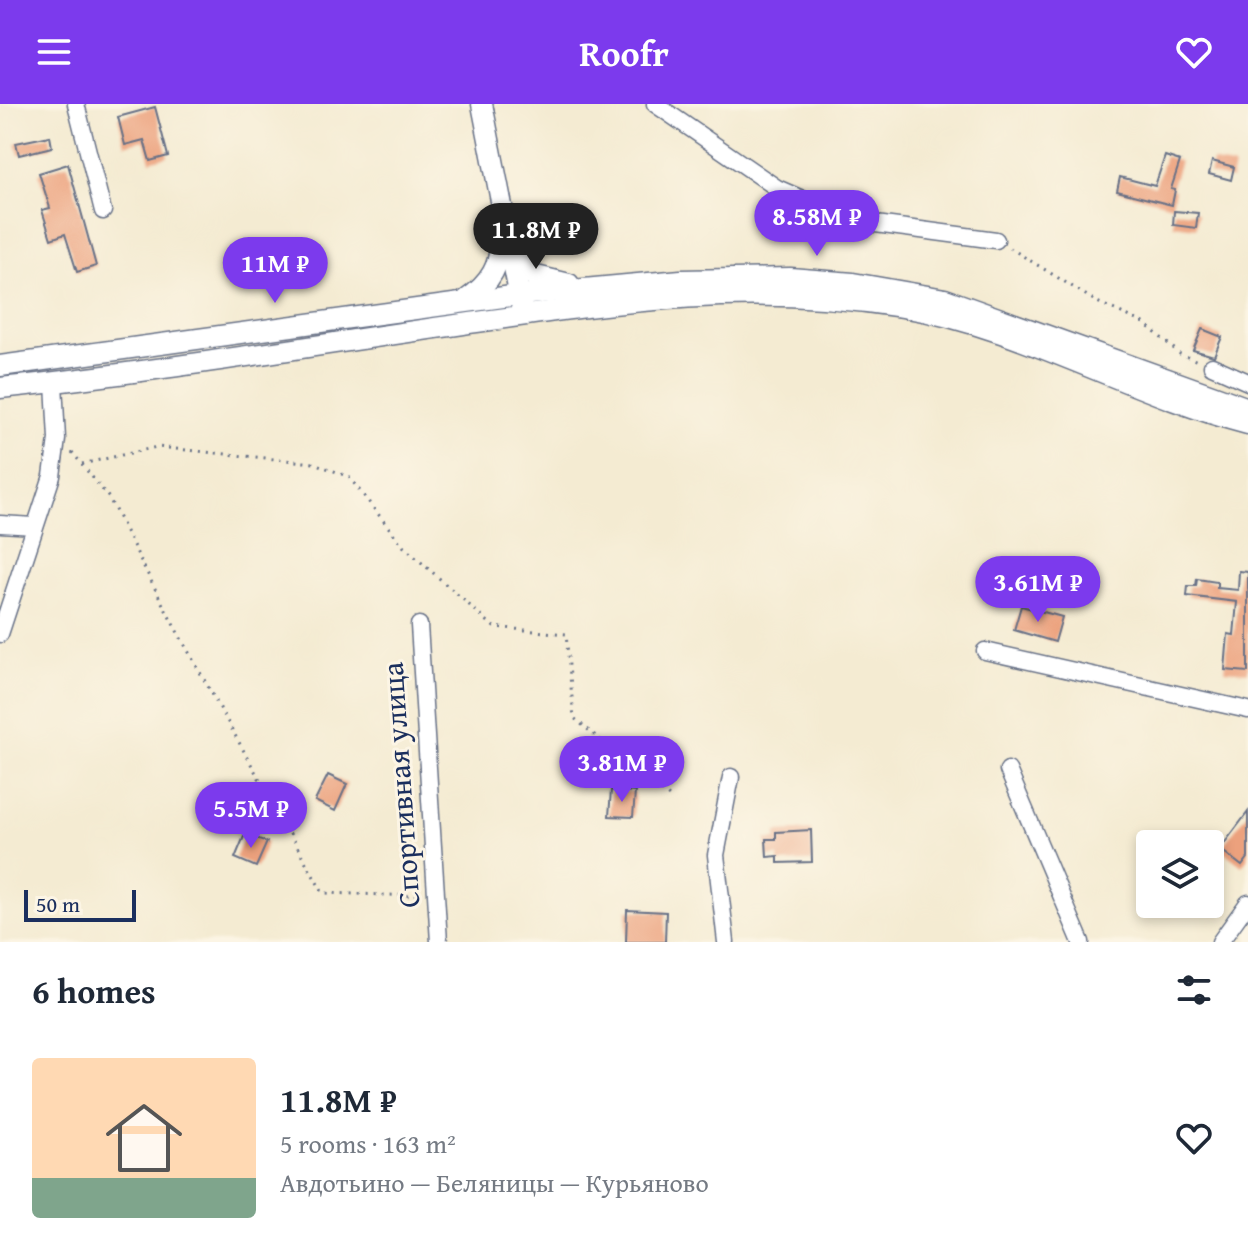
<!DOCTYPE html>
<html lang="en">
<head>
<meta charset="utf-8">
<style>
  :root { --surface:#fff; --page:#f6f6f7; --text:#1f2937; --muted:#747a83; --accent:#7c3aed }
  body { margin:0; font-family:"Gentium Book Plus",serif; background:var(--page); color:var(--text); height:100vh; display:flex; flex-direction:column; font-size:30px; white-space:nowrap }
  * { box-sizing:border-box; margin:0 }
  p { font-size:26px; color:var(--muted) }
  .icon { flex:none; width:44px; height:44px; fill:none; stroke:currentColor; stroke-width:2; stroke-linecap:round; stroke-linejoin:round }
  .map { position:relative; height:838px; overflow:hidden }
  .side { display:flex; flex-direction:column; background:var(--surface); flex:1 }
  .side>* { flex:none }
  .tools { position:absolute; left:1136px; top:726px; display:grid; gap:16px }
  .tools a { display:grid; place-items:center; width:88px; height:88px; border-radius:8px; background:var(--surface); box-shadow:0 4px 12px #0003; font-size:40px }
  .scale { position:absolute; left:24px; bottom:20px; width:112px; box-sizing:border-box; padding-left:8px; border:4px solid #1b2f5e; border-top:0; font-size:22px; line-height:28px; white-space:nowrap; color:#1b2f5e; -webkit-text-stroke:6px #fcf5e5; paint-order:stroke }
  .price { position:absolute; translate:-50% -68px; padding:0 18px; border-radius:28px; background:var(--accent); color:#fff; font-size:26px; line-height:52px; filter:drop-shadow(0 2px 4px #0008) }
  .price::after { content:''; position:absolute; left:50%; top:48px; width:24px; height:18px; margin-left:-12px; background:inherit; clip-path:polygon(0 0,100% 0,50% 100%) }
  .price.on { background:#222; color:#fff }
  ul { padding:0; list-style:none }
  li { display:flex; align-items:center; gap:24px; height:200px; padding:0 32px }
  li span { display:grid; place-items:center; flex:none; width:224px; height:160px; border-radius:8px; color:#555 }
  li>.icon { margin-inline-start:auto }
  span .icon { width:96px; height:96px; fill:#fffc; stroke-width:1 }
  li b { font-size:34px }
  h2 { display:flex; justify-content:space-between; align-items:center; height:96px; padding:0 32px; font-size:34px }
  header { display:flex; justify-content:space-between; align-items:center; height:104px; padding:0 32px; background:var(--accent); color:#fff; font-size:36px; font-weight:600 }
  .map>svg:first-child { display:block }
  .building { fill:#eca17d }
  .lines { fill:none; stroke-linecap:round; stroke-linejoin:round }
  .minor-casing { stroke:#677187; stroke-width:19 }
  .major-casing { stroke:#677187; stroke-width:23 }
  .path { stroke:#677187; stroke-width:3; stroke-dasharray:2 6; stroke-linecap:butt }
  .minor { stroke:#fff; stroke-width:16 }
  .major { stroke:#fff; stroke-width:20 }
  .labels { text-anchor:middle; stroke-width:6; stroke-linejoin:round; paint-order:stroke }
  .street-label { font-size:30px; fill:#1b2f5e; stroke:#fcf5e5 }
</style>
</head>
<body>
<header><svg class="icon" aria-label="menu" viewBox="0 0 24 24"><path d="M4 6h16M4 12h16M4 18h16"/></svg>Roofr<svg class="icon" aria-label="heart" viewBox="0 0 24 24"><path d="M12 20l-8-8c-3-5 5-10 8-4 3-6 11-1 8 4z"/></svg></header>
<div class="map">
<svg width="1248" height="838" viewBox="0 0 1248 838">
  <rect width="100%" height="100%" fill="#fcf5e5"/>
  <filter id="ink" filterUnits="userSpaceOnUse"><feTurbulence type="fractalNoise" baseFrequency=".0125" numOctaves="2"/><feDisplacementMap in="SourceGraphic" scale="16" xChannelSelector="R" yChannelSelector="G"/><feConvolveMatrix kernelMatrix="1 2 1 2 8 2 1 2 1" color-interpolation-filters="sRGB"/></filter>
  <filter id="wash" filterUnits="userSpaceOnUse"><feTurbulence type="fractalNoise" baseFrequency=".006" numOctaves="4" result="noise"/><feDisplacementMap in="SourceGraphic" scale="32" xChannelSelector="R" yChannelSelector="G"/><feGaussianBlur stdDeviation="1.8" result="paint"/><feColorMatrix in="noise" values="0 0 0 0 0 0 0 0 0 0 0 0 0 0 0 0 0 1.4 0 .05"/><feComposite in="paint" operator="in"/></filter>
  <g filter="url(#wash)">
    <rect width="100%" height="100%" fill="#f4ebd2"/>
    <g id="blocks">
      <!-- building -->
      <g class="building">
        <path d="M 155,3 L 168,52 L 150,57 L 144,36 L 125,41 L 118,13 Z"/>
        <path d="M 50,32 L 52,43 L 19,51 L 16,39 Z"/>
        <path d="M 1165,52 L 1180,57 L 1171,85 L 1175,86 L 1172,101 L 1117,87 L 1120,73 L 1155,82 Z"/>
        <path d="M 1212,57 L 1234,63 L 1231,76 L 1209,70 Z"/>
        <path d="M 68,60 L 96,162 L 77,168 L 65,130 L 51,135 L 42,106 L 50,104 L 39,69 Z"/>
        <path d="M 1174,107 L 1198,109 L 1196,124 L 1173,121 Z"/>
        <path d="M 1202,225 L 1222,233 L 1214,252 L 1193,246 Z"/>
        <path d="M 1239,467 L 1248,468 L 1248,568 L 1225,566 L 1228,530 L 1234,531 L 1237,498 L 1187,492 L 1188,482 L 1196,482 L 1197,475 L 1217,478 L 1217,484 L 1238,486 Z"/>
        <path d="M 1021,502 L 1062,513 L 1055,538 L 1014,526 Z"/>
        <path d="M 328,671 L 347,680 L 335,707 L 315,697 Z"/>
        <path d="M 611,686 L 635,688 L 633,713 L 609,712 Z"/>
        <path d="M 1248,708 L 1248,754 L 1242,762 L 1220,745 Z"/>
        <path d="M 811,726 L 812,758 L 778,759 L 778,752 L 767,753 L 766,735 L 776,735 L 776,728 Z"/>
        <path d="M 245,730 L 267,738 L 256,763 L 235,754 Z"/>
        <path d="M 627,806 L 666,808 L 665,838 L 626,838 Z"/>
      </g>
    </g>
  </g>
  <g filter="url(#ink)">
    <use href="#blocks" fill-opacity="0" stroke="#677187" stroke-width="2"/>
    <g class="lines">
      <!-- minor casing -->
      <g class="minor-casing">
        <g id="minor">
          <path d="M 76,0 L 103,107"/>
          <path d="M 655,0 L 777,84 L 853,117 L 996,136"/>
          <path d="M 1212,262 L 1248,278"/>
          <path d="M 0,420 L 35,422"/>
          <path d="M 419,521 L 439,838"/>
          <path d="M 0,530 L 52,372 L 57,335 L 54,279"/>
          <path d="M 985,547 L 1248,606"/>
          <path d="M 1008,666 L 1081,838"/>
          <path d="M 726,838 L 716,751 L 731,673"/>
          <path d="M 1220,838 L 1248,799"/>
        </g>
      </g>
      <!-- major casing -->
      <g class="major-casing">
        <g id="major">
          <path d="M 482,0 L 522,204"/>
          <path d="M 515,142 L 532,171 L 569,180"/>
          <path d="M 466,196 C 491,179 501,161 501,130"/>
          <path d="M 0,262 L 519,191 L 681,176 L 790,174 L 853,179 L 945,195 L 1248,304"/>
          <path d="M 0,284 C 155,268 309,242 463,220 C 617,198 747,178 902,203 C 1023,223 1131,290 1248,320"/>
        </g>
      </g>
      <!-- path -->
      <g class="path">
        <path d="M 1010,144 L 1097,198 L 1144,219 L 1180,250 L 1198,257"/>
        <path d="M 72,348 L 109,394 L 172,518 L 323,789 L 419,792"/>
        <path d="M 82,360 L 157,343 L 314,359 L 349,373 L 404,443 L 494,523 L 566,530 L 574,614 L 669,693"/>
      </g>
      <!-- minor -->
      <use href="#minor" class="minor"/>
      <!-- major -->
      <use href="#major" class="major"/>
    </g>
  </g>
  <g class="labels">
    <!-- street labels -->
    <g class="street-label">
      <text transform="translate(401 681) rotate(-94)" y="10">Спортивная улица</text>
    </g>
  </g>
</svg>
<div class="tools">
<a><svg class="icon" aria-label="layers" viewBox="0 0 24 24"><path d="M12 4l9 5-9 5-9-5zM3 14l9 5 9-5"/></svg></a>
</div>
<div class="scale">50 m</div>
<b class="price" style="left:817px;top:154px">8.58M ₽</b>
<b class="price on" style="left:536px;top:167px">11.8M ₽</b>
<b class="price" style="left:275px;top:201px">11M ₽</b>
<b class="price" style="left:1038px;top:520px">3.61M ₽</b>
<b class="price" style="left:622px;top:700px">3.81M ₽</b>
<b class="price" style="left:251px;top:746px">5.5M ₽</b>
</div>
<section class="side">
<h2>6 homes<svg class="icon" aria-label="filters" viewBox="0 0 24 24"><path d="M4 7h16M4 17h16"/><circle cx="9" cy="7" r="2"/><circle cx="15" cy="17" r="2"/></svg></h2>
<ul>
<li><span style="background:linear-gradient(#ffd9b3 75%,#7fa58c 0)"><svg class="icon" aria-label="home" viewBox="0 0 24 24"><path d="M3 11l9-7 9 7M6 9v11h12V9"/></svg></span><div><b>11.8M ₽</b><p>5 rooms · 163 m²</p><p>Авдотьино — Беляницы — Курьяново</p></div><svg class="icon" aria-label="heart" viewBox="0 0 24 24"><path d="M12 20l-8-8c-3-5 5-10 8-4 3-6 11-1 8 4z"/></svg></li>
</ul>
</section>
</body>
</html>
